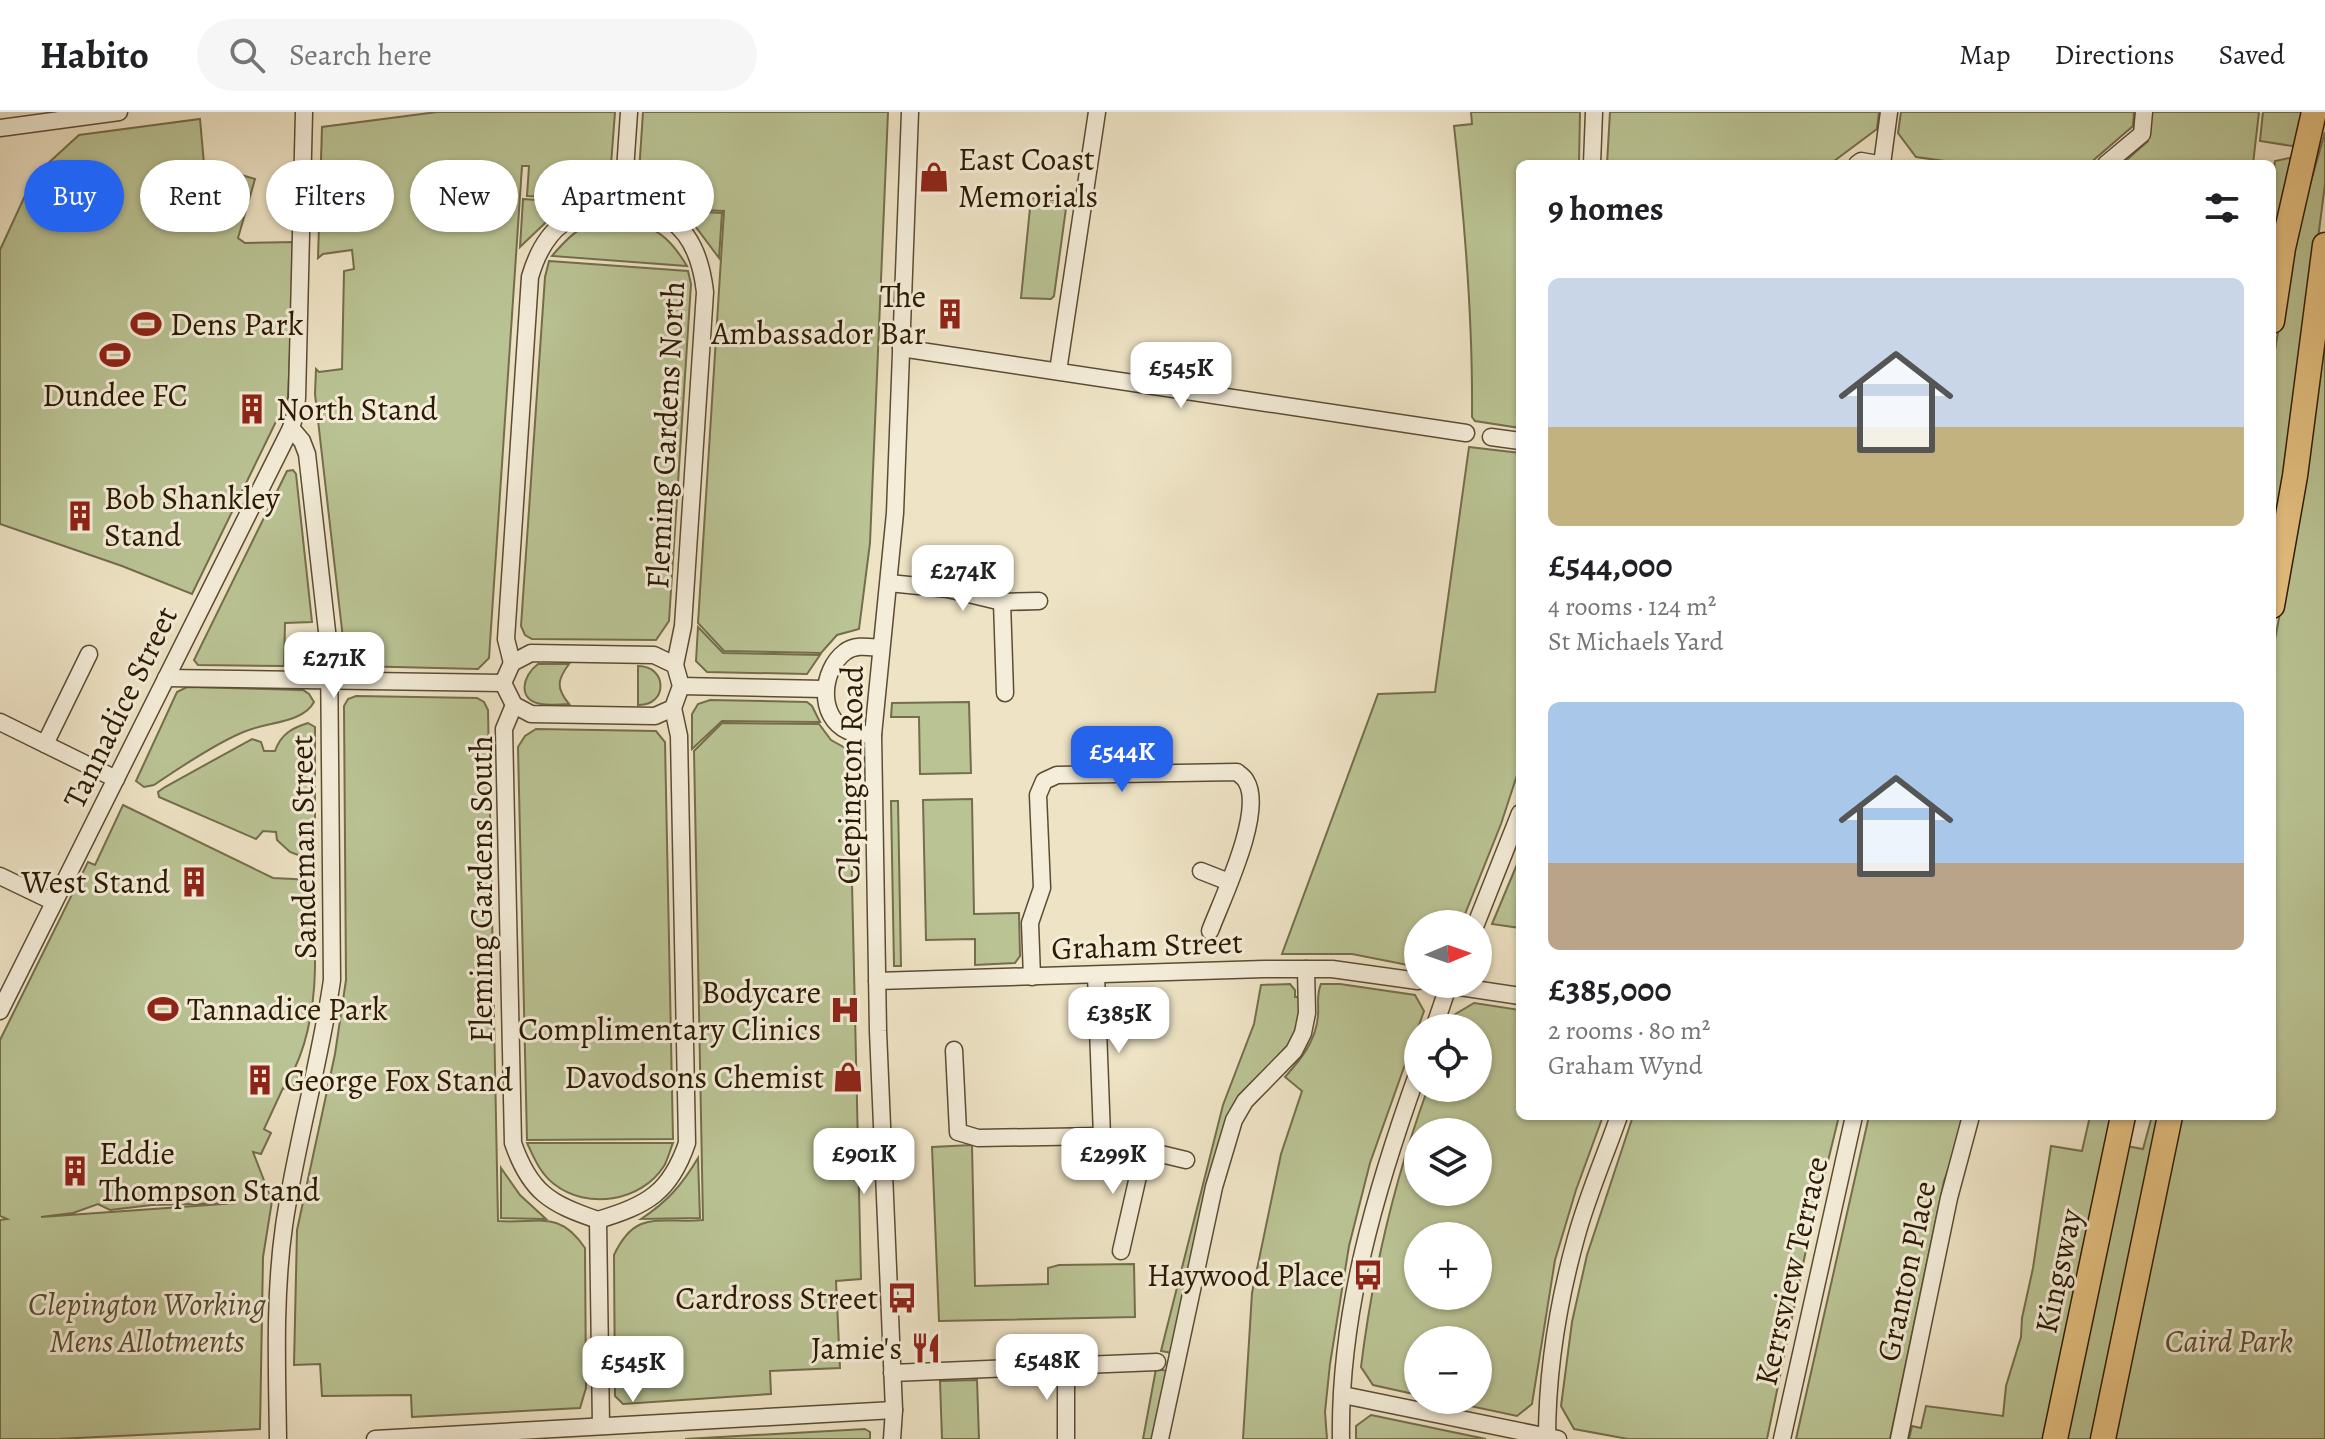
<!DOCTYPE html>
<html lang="en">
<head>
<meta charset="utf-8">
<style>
  :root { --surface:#fff; --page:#f6f6f6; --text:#202124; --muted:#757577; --line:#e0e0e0; --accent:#2563eb }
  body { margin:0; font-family:Alegreya,serif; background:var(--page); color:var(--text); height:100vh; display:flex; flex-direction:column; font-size:30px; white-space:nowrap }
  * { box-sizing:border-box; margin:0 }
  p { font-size:26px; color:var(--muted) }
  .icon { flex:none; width:44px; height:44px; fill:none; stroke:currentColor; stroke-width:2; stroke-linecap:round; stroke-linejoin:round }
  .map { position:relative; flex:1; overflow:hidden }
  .panel { position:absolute; left:1516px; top:48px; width:760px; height:960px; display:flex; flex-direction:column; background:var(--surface); border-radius:12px; box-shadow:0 2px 6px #0004 }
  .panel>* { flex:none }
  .hud { position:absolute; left:24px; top:48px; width:760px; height:72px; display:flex; gap:16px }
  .needle { width:52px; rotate:88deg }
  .controls { position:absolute; left:1404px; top:798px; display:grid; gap:16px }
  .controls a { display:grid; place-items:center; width:88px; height:88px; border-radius:50%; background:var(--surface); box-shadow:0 2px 6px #0004; font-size:40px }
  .price { position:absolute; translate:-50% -68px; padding:0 18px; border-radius:16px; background:#fff; color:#222; font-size:26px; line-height:52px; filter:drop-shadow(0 2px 4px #0008) }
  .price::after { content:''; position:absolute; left:50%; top:48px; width:24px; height:18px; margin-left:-12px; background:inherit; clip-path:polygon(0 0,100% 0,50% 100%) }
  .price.active { background:var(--accent); color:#fff }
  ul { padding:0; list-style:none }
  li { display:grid; align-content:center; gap:16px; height:424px; padding:0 32px }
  li span { display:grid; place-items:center; height:248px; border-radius:12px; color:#555 }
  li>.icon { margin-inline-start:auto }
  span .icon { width:144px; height:144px; fill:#fffc; stroke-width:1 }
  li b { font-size:34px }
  h2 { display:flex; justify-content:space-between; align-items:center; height:96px; padding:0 32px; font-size:34px }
  .pill { padding:0 28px; border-radius:36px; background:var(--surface); box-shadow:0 2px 6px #0004; font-size:28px; line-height:72px }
  .pill.active { background:var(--accent); color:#fff }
  header { display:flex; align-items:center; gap:48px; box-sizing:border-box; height:112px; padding:0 40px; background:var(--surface); border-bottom:2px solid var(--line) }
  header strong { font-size:38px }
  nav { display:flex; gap:44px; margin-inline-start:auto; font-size:28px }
  .search { width:560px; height:72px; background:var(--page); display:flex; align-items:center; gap:20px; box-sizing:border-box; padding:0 28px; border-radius:44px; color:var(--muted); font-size:30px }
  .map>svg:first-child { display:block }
  .green { fill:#bac394; stroke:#736e4b; stroke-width:2; fill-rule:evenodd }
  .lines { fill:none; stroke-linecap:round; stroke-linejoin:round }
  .minor-casing { stroke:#5c4c33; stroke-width:19 }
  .highway-casing { stroke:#2c1a02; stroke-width:27 }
  .minor { stroke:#f4edd9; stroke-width:16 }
  .highway { stroke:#e7c282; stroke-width:24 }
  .labels { text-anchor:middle; stroke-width:6; stroke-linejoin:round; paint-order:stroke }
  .poi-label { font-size:32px; fill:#2c1a02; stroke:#f4edd9; text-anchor:start }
  .street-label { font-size:32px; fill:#2c1a02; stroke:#f4edd9 }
  .park-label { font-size:32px; font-style:italic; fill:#574d2e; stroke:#f4edd9 }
</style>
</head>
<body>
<header>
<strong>Habito</strong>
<div class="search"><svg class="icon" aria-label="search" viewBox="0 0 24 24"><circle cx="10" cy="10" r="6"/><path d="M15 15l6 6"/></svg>Search here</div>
<nav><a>Map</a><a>Directions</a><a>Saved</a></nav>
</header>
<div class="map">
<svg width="2325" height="1327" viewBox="0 0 2325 1327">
  <rect width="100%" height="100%" fill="#eee3c5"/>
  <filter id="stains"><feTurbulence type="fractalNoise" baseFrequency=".0025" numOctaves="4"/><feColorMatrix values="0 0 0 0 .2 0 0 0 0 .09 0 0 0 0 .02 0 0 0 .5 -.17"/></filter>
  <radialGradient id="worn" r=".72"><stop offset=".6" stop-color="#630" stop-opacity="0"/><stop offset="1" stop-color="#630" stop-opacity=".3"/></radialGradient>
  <!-- green -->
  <g class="green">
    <path d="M 437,0 L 615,0 L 610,66 C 581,92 563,85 527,84 L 529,54 L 522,54 L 489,546 L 478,557 L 354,554 L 345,544 L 315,282 L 316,257 L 319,260 L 342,257 L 344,159 L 354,157 L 352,138 L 323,142 L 318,146 L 322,15 Z"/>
    <path d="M 643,0 L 888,0 L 870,431 L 859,517 L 837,523 L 821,541 L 724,539 L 698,511 L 724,99 L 681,97 L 649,81 L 641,72 L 639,61 Z"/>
    <path d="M 1471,0 L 1580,0 L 1579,52 L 1520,52 L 1520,316 L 1475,309 L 1472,305 C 1473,207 1465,111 1454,14 L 1472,12 Z"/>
    <path d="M 1610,0 L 1879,0 L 1877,17 L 1830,52 L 1607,52 Z"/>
    <path d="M 1901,0 L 2134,0 L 2133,14 L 2089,52 L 1966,52 L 1916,45 L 1898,21 Z"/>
    <path d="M 2150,0 L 2259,0 L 2253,52 L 2122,52 L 2148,29 Z"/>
    <path d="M 2263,0 L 2302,0 L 2298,30 L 2292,34 L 2260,29 Z"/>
    <path d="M 200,7 L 204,52 L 255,67 L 238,126 L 245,131 L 295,130 L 288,285 L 192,482 L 122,454 L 0,412 L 0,138 L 34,64 L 79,23 Z"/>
    <path d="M 2325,20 L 2325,72 L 2303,244 L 2272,443 L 2272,256 L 2292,136 Z"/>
    <path d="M 2289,46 L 2294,53 L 2272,150 L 2272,74 L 2275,49 Z"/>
    <path d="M 1031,86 L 1067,89 L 1054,184 L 1051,187 L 1021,186 Z"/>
    <path d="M 523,87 L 567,90 L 520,135 L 523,88 Z"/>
    <path d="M 684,99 L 722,101 L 719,146 Z"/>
    <path d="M 625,106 C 657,117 669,124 687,154 L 552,144 C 577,114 587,110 625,106 Z"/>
    <path d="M 549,149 L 688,159 L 691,172 L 669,509 L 656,528 L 532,527 L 525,523 L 521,514 L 545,165 Z"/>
    <path d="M 2325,209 L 2325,1327 L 2111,1327 L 2179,1004 L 2272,1004 L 2272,544 L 2305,364 Z"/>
    <path d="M 1469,335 L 1520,341 L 1520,654 L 1501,712 L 1461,812 L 1418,812 L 1418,855 L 1352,842 L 1282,842 L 1378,582 L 1435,580 Z"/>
    <path d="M 293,358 L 296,362 L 312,510 L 285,511 L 284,554 L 198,553 L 194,548 L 287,359 Z"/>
    <path d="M 698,515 L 723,541 L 820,543 L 807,562 L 707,560 L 696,549 Z"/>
    <path d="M 538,552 L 569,552 C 557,568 556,576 569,592 C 560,592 550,594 541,592 C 517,588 522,564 538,552 Z"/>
    <path d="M 638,554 C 668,554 668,594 638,593 Z"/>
    <path d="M 187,575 L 303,578 L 309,582 L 314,590 C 303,611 267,610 246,619 C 220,629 179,656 154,673 L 144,675 L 136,669 L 177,580 Z"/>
    <path d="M 356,584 L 477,586 L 484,590 L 488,598 L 498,1109 C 538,1112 559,1097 585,1136 L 586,1276 L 580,1296 L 412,1305 L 411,1283 L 322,1284 L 320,1252 L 294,1253 L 297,1118 L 335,942 L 346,868 L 344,594 L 348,587 Z"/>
    <path d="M 710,588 L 807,590 L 812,594 L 820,610 L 722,609 L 692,637 L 692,602 L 698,592 Z"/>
    <path d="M 969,590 L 971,661 L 920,662 L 919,605 L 891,605 L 892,591 Z"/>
    <path d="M 308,611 L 315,615 L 315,739 L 306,746 L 290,740 L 277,728 L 276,720 L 263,719 L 256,727 L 159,685 L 158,680 L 165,675 L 252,627 L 261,630 L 264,639 L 275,639 C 281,622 292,616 308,611 Z"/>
    <path d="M 722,611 L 819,612 L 831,628 L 849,638 L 861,1167 L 836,1169 L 840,1256 L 770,1259 L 771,1282 L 623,1292 L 615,1284 L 614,1143 C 636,1096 660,1112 703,1108 L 694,639 Z"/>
    <path d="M 536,617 L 656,619 L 665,630 L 673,1027 L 527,1028 L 518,635 L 525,624 Z"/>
    <path d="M 972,687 L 974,802 L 1019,801 L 1020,844 L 1015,851 L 975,853 L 975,827 L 926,828 L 923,688 Z"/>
    <path d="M 891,689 L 898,689 L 901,854 L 894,854 Z"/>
    <path d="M 123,693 L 273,766 L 313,768 C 315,831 322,899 294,958 L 300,961 L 291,979 L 283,976 L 264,1017 L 271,1021 L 261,1042 L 253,1040 L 272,1089 L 263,1145 L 260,1317 L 57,1327 L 0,1327 L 0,1108 L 7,1107 L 0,1104 L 0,928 L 88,750 L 95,753 ZM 237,1091 L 41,1105 L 73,1101 L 98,1092 L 110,1098 L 152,1093 Z"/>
    <path d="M 1520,745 L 1520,816 L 1492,812 L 1518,750 Z"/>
    <path d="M 1290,872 L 1295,878 L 1295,885 L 1299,885 L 1300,904 L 1294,925 L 1277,948 L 1239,988 L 1172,1241 L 1161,1239 L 1223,993 L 1254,912 L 1261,873 Z"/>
    <path d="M 1321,872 L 1340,872 L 1415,883 L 1424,899 L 1370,1051 L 1349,1134 L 1330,1252 L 1325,1300 L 1327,1327 L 1243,1327 L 1252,1181 L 1281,1042 L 1302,979 L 1285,965 C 1301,947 1316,929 1318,904 C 1319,892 1316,883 1321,872 Z"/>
    <path d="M 1474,891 L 1520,898 L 1520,1004 L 1603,1004 L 1576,1078 L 1555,1148 L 1532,1292 L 1517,1304 L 1442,1288 L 1478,1288 L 1478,1228 L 1418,1228 L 1418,1283 L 1373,1273 L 1361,1255 C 1373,1157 1394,1069 1428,976 L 1478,976 L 1478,916 L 1449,916 L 1454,903 ZM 1478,1020 L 1478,1080 L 1418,1080 L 1418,1020 ZM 1478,1124 L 1478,1184 L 1418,1184 L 1418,1124 Z"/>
    <path d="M 1633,1004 L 1839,1004 L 1805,1143 L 1767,1327 L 1628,1327 L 1574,1317 L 1561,1294 L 1572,1210 L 1587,1143 Z"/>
    <path d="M 1869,1004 L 1965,1004 L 1962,1020 L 1944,1069 L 1890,1327 L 1796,1327 Z"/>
    <path d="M 2090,1004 L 2112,1004 L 2046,1327 L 1909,1327 L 1912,1314 L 1921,1316 L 1926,1294 L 2003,1304 L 2006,1274 L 2021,1225 L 2022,1206 L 2033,1156 L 2051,1034 L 2082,1039 Z"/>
    <path d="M 2152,1004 L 2159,1004 L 2092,1327 L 2065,1327 L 2126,1034 L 2143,1037 Z"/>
    <path d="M 527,1031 L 673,1031 C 670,1038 668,1047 664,1054 C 641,1090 587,1098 554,1072 C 540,1061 534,1046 527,1031 Z"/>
    <path d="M 972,1033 L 975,1174 L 1048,1172 L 1048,1156 L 1059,1153 L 1134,1152 L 1135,1205 L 939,1209 L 932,1035 Z"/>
    <path d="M 698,1046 L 700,1106 L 641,1107 C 667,1090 682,1073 698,1046 Z"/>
    <path d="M 501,1056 L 520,1083 L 546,1107 L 501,1106 Z"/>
    <path d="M 1156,1257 L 1168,1259 L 1154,1327 L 1143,1327 Z"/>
    <path d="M 977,1268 L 979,1327 L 942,1327 L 940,1269 Z"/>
    <path d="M 1371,1303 L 1486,1327 L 1356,1327 L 1356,1314 Z"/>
    <path d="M 865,1317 L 870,1320 L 870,1327 L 685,1327 Z"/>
  </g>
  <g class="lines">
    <!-- minor casing -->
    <g class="minor-casing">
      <g id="minor">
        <path d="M 0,16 L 119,0"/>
        <path d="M 1592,52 L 1594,0"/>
        <path d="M 1857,52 L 1861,49 L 1878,52"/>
        <path d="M 1882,52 L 1889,0"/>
        <path d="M 2106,52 L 2142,22 L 2144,0"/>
        <path d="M 623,88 C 638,94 657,99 670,108 C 693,123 702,154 705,180 L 683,514 L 675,553"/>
        <path d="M 623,88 L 629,0"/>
        <path d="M 901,236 L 1466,321"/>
        <path d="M 1058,259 L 1097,0"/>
        <path d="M 1491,325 L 1520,329"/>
        <path d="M 889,471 L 948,477 L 1002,490 L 1039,489"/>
        <path d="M 1002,490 L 1005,581"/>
        <path d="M 531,541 L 654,543 L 675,553 L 681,574 L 673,596 L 655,604 L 531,602 L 514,593 L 503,571 L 512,551 Z"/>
        <path d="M 512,551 L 506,527 L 530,165 C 546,110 572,102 623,88"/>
        <path d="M 166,566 L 503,571"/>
        <path d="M 681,574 L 824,577"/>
        <path d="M 514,593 L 504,617 L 513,1031 C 530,1080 550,1092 598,1108"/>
        <path d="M 0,610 L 116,667"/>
        <path d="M 873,623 C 866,622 855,622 848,619 C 817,605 821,558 845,540 C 855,532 869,535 881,536"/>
        <path d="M 45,632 L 89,542"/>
        <path d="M 1201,759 L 1229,770"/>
        <path d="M 0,764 L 54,790"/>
        <path d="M 1476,812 L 1520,701"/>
        <path d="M 1096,863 L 1102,1024"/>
        <path d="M 1032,865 L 1030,811 L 1042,776 L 1038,683 L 1044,669 L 1057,663 L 1237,660 C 1240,663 1244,665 1246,669 C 1265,699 1222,787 1210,819"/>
        <path d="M 877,869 L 1264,857 L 1332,857 L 1418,869"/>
        <path d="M 1440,872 L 1520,884"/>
        <path d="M 0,899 L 291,316"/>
        <path d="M 1434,916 L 1449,872"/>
        <path d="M 954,938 L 958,1020 L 978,1026 L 1102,1024 L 1119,1032 L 1186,1048"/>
        <path d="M 598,1108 C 647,1093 670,1081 687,1031 L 679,624 L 673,596"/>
        <path d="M 598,1108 L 601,1314"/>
        <path d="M 1121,1139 L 1144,1038"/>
        <path d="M 1066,1254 L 1066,1327"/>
        <path d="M 892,1261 L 1157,1250"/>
        <path d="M 1343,1283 L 1558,1327"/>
        <path d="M 278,1327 C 277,1256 274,1185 284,1114 C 296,1031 320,951 332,868 L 329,537 L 307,342 L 302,329 L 291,316 L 295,303 L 297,286 L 304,0"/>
        <path d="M 375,1327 L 894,1298"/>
        <path d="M 892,1327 L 894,1298 L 878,919 L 873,623 L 895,401 L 910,0"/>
        <path d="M 1160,1327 L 1214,1075 L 1234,1008 L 1245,989 L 1294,939 L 1303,921 L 1307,901 L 1306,857"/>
        <path d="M 1341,1327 C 1339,1201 1376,1077 1418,960"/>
        <path d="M 1547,1327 C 1547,1260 1558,1191 1576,1126 C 1587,1085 1605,1044 1619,1004"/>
        <path d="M 1782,1327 L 1854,1004"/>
        <path d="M 1899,1327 L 1949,1086 L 1971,1004"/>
      </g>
    </g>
    <!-- highway casing -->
    <g class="highway-casing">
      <g id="highway">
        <path d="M 2272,209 L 2283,136 L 2314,0"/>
        <path d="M 2272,494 L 2295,364 L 2325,133"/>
        <path d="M 2055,1327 L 2123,1004"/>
        <path d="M 2103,1327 L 2170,1004"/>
      </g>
    </g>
    <!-- minor -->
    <use href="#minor" class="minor"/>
    <!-- highway -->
    <use href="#highway" class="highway"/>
  </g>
  <!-- icons -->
  <defs>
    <g id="shop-bare" transform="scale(2.4)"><path d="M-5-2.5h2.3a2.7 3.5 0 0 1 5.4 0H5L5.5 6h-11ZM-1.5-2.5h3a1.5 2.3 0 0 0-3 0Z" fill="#8f2418" stroke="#f4edd9" stroke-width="2.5" paint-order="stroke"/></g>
    <g id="building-bare" transform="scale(2.4)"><path d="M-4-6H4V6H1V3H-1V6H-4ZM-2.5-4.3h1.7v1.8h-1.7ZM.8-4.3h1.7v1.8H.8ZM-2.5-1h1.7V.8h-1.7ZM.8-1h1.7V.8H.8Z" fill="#8f2418" stroke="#f4edd9" stroke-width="2.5" paint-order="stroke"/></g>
    <g id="stadium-bare" transform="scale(2.4)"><path d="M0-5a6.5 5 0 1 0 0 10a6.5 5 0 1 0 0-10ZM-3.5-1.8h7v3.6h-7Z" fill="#8f2418" stroke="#f4edd9" stroke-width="2.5" paint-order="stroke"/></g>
    <g id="hospital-bare" transform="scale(2.4)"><path d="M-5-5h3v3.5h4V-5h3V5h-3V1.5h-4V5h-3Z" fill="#8f2418" stroke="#f4edd9" stroke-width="2.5" paint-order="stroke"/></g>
    <g id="bus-bare" transform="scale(2.4)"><path d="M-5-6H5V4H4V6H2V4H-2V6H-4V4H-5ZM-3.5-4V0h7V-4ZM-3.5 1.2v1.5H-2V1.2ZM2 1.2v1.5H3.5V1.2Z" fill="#8f2418" stroke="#f4edd9" stroke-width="2.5" paint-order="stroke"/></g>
    <g id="restaurant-bare" transform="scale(2.4)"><path d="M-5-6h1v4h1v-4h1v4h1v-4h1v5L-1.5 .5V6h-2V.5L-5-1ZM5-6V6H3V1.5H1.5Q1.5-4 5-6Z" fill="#8f2418" stroke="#f4edd9" stroke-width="2.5" paint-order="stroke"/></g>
  </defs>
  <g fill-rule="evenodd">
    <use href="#shop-bare" x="934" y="65"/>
    <use href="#building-bare" x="950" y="202"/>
    <use href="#stadium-bare" x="146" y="212"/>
    <use href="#stadium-bare" x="115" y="243"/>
    <use href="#building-bare" x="252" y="297"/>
    <use href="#building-bare" x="80" y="404"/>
    <use href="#building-bare" x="194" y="770"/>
    <use href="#stadium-bare" x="163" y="897"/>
    <use href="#hospital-bare" x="845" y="898"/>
    <use href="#shop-bare" x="848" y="965"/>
    <use href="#building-bare" x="260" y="968"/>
    <use href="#building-bare" x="75" y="1059"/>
    <use href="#bus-bare" x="1368" y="1163"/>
    <use href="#bus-bare" x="902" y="1186"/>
    <use href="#restaurant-bare" x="926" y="1236"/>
  </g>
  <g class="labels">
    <!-- poi labels -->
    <g class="poi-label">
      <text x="958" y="58">East Coast<tspan x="958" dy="37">Memorials</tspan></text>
      <text x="926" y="195" text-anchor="end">The<tspan x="926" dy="37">Ambassador Bar</tspan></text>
      <text x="170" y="223">Dens Park</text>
      <text x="115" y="294" text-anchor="middle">Dundee FC</text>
      <text x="276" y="308">North Stand</text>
      <text x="104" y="397">Bob Shankley<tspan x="104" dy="37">Stand</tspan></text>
      <text x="170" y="781" text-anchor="end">West Stand</text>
      <text x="821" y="891" text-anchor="end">Bodycare<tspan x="821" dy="37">Complimentary Clinics</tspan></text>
      <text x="187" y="908">Tannadice Park</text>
      <text x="824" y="976" text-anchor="end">Davodsons Chemist</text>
      <text x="284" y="979">George Fox Stand</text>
      <text x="99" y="1052">Eddie<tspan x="99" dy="37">Thompson Stand</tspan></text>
      <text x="1344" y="1174" text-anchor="end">Haywood Place</text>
      <text x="878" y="1197" text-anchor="end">Cardross Street</text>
      <text x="902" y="1247" text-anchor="end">Jamie's</text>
    </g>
    <!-- street labels -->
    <g class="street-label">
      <text transform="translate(665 323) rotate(-87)" y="11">Fleming Gardens North</text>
      <text transform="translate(120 595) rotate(-64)" y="11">Tannadice Street</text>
      <text transform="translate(850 663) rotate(-89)" y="11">Clepington Road</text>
      <text transform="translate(303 735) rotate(-91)" y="11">Sandeman Street</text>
      <text transform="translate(481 777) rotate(-90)" y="11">Fleming Gardens South</text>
      <text transform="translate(1147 833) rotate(-2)" y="11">Graham Street</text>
      <text transform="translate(1791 1159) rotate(-77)" y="11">Kerrsview Terrace</text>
      <text transform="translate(1906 1159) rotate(-78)" y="11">Granton Place</text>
      <text transform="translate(2058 1159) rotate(-78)" y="11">Kingsway</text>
    </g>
    <!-- park labels -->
    <g class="park-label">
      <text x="147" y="1203">Clepington Working<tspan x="147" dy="37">Mens Allotments</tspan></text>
      <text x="2229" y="1240">Caird Park</text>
    </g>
  </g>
  <rect width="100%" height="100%" filter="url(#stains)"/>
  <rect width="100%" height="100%" fill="url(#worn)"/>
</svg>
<div class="controls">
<a><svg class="needle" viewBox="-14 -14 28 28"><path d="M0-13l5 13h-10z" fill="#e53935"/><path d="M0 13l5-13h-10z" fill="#757577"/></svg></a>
<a><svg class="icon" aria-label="locate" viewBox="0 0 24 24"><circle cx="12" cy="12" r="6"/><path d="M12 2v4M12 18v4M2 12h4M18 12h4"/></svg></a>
<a><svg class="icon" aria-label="layers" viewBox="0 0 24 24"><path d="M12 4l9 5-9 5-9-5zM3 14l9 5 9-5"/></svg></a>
<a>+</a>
<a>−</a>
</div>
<b class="price" style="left:1181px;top:298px">£545K</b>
<b class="price" style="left:963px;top:501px">£274K</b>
<b class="price" style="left:334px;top:588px">£271K</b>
<b class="price active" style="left:1122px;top:682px">£544K</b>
<b class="price" style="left:1119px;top:943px">£385K</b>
<b class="price" style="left:864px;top:1084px">£901K</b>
<b class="price" style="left:1113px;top:1084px">£299K</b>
<b class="price" style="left:1047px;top:1290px">£548K</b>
<b class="price" style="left:633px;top:1292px">£545K</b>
<div class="hud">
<a class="pill active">Buy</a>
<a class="pill">Rent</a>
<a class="pill">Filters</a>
<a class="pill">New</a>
<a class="pill">Apartment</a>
</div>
<section class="panel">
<h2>9 homes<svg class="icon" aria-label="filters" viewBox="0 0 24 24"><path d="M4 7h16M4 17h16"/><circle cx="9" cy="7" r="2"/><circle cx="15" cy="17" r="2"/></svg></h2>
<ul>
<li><span style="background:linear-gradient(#c9d6e8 60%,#c2b280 0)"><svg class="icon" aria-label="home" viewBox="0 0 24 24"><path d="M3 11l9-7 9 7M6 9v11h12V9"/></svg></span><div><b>£544,000</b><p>4 rooms · 124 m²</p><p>St Michaels Yard</p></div></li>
<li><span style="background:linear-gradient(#a9c7e8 65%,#b9a48a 0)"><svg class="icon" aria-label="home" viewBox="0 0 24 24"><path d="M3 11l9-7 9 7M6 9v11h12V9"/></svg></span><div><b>£385,000</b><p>2 rooms · 80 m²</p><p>Graham Wynd</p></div></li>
</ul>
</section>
</div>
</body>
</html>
